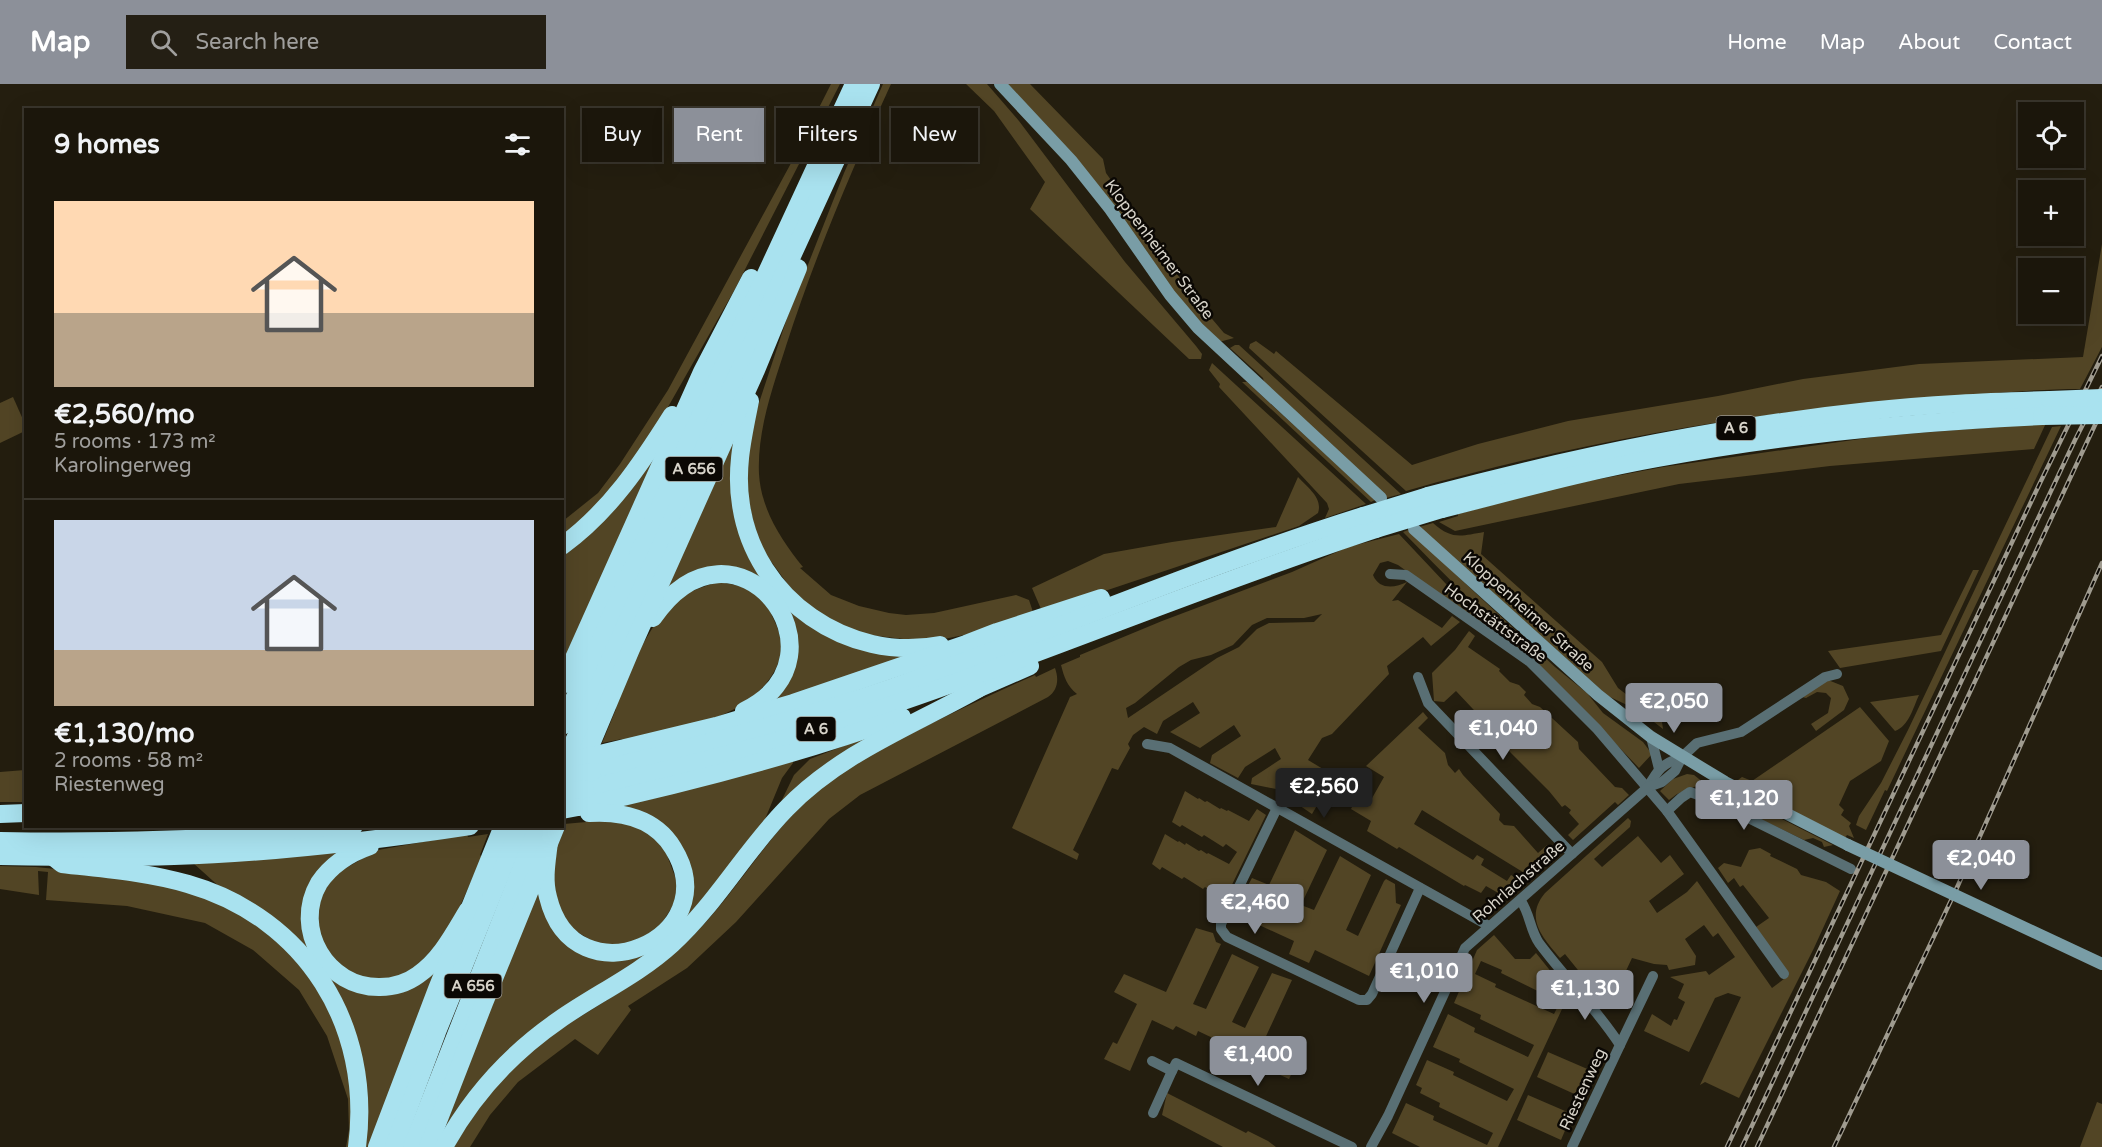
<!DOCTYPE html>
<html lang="en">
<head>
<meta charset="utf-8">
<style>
  :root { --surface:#1b160b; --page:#241f14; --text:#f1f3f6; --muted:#a09f9d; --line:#39352c; --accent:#8c9099 }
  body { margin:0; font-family:"Varela Round",sans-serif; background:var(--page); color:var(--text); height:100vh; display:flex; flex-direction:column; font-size:22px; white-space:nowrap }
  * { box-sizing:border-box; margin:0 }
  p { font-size:20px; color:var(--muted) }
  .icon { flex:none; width:33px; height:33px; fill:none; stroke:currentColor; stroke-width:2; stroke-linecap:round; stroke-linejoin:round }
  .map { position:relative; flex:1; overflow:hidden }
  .panel { position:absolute; left:24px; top:24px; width:540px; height:720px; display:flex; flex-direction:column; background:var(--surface); border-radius:0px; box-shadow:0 6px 24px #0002,0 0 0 2px var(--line) }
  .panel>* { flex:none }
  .top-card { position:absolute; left:582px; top:24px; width:570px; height:54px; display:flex; gap:12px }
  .tools { position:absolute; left:2018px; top:18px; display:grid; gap:12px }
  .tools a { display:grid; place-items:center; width:66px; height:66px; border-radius:0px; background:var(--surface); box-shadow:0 6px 24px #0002,0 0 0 2px var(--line); font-size:30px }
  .price { position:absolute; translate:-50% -51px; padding:0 14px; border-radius:6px; background:var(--accent); color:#fff; font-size:20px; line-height:39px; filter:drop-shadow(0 2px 3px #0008) }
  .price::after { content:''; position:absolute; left:50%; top:36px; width:18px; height:14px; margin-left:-9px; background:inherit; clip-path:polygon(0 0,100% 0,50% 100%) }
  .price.on { background:#222; color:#fff }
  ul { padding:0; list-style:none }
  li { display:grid; align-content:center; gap:12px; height:318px; padding:0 30px }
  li+li { border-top:2px solid var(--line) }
  li span { display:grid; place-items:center; height:186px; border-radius:0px; color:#555 }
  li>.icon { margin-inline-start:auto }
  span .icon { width:108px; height:108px; fill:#fffc; stroke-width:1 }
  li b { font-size:26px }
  h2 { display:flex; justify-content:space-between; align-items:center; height:72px; padding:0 30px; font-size:26px }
  .pill { padding:0 21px; border-radius:0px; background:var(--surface); box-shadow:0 6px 24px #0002,0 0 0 2px var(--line); font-size:21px; line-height:54px }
  .pill.on { background:var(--accent); color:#fff }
  header { display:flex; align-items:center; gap:36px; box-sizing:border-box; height:84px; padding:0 30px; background:var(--accent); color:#fff }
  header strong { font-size:28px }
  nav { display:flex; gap:33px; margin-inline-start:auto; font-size:21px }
  .search { width:420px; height:54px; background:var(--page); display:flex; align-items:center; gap:15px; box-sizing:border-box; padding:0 21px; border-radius:0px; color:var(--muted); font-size:22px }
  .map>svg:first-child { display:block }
  .green { fill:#524525; fill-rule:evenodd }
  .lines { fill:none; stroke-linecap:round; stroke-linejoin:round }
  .street { stroke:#596f74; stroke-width:10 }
  .secondary { stroke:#799da6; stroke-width:12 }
  .highway { stroke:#a9e2ef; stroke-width:18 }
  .rail-casing { stroke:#9f9b8f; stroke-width:4.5 }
  .rail { stroke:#0b0804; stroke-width:2; stroke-dasharray:7; stroke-linecap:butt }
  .secondary-bridge { stroke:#799da6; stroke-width:12 }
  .highway-bridge { stroke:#a9e2ef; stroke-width:18 }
  .labels { text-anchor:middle; stroke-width:5; stroke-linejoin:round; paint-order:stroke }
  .shield { fill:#0b0804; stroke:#9a968e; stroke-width:1.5 }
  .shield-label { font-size:15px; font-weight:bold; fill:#d7d3c9 }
  .street-label { font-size:16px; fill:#d7d3c9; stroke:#0b0804 }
</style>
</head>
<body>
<header>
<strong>Map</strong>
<div class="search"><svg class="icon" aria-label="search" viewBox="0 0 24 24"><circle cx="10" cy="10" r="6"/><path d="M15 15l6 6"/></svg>Search here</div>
<nav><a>Home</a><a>Map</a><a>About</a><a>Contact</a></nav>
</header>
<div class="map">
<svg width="2102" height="1063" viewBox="0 0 2102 1063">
  <rect width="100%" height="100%" fill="#241e0f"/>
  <!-- green -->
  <g class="green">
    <path d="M 831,0 L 840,0 L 735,205 L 668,323 L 622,397 L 563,457 L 563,437 L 598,409 L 620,380 L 668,306 L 790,81 Z"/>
    <path d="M 883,0 L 891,0 C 852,85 815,172 786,262 C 773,303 757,346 759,390 C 761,425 781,456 803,483 L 800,484 L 831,511 L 859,522 L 889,529 L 906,531 L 934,529 L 1016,511 L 1029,516 L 1033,528 L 979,548 L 929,558 L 852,549 L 800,517 L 759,461 L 745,402 L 752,340 L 787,234 L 844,89 Z"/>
    <path d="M 966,0 L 987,0 L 1019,37 L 1125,178 L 1196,262 L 1202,270 L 1201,275 L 1189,275 L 1030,125 L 1045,98 L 994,27 Z"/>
    <path d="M 1007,0 L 1030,0 L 1103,75 L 1106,89 L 1191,210 L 1224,249 L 1234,254 L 1219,258 L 1201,241 Z"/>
    <path d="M 2102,160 L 2102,263 L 2080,305 C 2039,305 1999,309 1958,312 C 1771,324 1584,356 1406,407 L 1249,264 L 1250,260 L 1256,257 L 1274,270 L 1276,267 L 1412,381 L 1478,360 L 1568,337 L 1718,312 L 1803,295 L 1919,280 L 2083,273 Z"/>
    <path d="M 1235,261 L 1239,261 L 1401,410 L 1386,414 L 1265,302 L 1263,294 L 1230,264 Z"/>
    <path d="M 1212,279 L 1366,420 L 1325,434 L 1329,425 L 1327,419 L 1219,303 L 1220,300 L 1209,286 Z"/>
    <path d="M 1242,298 L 1247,298 L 1375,416 L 1371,418 Z"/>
    <path d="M 13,313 L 25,340 L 25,347 L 0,359 L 0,319 Z"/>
    <path d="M 742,334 L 735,413 L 785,517 L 903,573 L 764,621 L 793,559 L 743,490 L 663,513 Z"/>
    <path d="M 2046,339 L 2034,365 L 1830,382 L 1679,400 L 1455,447 L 1439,438 L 1458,432 L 1458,430 L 1563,402 L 1663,383 L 1881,352 Z"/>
    <path d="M 2061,342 L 1887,707 L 1885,706 L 1866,746 L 1856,741 L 1859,732 L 1881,699 L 1908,646 L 2052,343 Z"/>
    <path d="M 653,377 L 563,584 L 563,469 Z"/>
    <path d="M 1298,393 C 1308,404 1323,414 1318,429 L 1299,442 L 1060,522 L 1041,525 L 1032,504 L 1104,470 L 1172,458 L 1276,443 Z"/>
    <path d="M 1433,439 C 1452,456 1461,452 1484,448 L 1481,470 L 1602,578 L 1618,604 L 1662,638 L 1663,645 L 1632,621 L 1628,620 L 1627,621 L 1608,612 L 1419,443 Z"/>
    <path d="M 1408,446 L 1555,583 L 1587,609 L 1603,629 L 1643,658 L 1652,670 L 1639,684 C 1562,603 1480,528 1403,448 Z"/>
    <path d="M 1399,450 L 1480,536 L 1479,539 L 1398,481 L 1388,477 L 1380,479 L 1373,491 C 1379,506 1395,504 1407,498 L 1392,517 L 1398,516 L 1442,544 L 1452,532 L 1460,538 L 1431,562 L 1423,553 L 1387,582 L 1389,590 L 1332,650 L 1322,654 L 1308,676 L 1328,688 L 1322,698 L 1328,703 L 1312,730 L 1293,717 L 1308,708 L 1314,688 L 1286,707 L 1251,700 L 1252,694 L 1281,675 L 1275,664 L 1245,683 L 1238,694 L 1210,679 L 1212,671 L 1241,652 L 1234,641 L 1200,664 L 1170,648 L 1200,629 L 1193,618 L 1163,637 L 1157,650 L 1144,643 L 1133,651 L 1128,660 L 1130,664 L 1118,686 L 1112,684 L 1073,766 L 1079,770 L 1077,776 L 1012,744 L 1070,613 L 1077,610 C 1067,602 1064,593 1061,581 L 1080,573 L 1080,571 L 1162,537 L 1292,488 L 1348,463 ZM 1322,530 L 1314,538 L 1269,539 L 1257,545 L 1239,563 L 1217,574 L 1128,634 L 1126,624 L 1135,619 L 1179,583 L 1191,576 L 1211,571 L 1233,561 L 1252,541 L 1267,534 L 1304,534 Z"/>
    <path d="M 1973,486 L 1979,486 L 1941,567 L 1840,584 L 1828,567 L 1941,551 Z"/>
    <path d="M 717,498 C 733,500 752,503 764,516 C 768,521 771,530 774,536 C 782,552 784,568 776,584 C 749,638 675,644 623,657 L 622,655 L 602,659 L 616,625 L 614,621 C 627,592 654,527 682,512 C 693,506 706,502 717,498 Z"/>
    <path d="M 1469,547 L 1475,552 L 1468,563 L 1500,585 L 1499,587 L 1510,598 L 1519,601 L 1526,608 L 1524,611 L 1532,620 L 1540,623 L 1578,658 L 1579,665 L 1615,703 L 1622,704 L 1629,711 L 1618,721 L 1615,718 L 1573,756 L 1568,751 L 1579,740 L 1569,729 L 1571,726 L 1565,721 L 1562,723 L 1549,707 L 1510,668 L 1500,654 L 1497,656 L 1490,649 L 1488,641 L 1456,607 L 1444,618 L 1434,617 L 1432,589 L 1455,566 Z"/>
    <path d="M 1055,584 C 1059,595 1058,606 1048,613 L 860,711 L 829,735 L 736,838 L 687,884 L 628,922 L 631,926 L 598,971 L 575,955 L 518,998 L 490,1031 L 470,1063 L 454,1063 C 478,1022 508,983 548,954 C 592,923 642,899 682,862 C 732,817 763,756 812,711 C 841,685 874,668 908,651 C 950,630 992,610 1035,591 L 1036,593 Z"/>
    <path d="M 1828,596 L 1843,602 L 1849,615 L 1844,626 L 1816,647 L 1811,640 L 1828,629 L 1831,614 L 1826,609 L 1817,608 L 1806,614 L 1802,613 Z"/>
    <path d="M 1919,611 C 1913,624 1909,642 1895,647 L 1870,618 Z"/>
    <path d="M 1860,623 L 1889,657 L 1881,677 L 1850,697 L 1839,721 L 1844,726 L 1841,731 L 1851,739 L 1849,742 L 1854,754 L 1847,751 L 1845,754 L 1759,709 L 1738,696 L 1742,693 L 1752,697 Z"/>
    <path d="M 1423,628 L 1428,634 L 1418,644 L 1445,669 L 1448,681 L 1455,689 L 1459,685 L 1463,691 L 1500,730 L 1499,736 L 1504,741 L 1514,742 L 1538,769 L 1547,761 L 1553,761 L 1560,769 L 1531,793 L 1422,726 L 1414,740 L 1473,776 L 1477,771 L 1484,775 L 1481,781 L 1507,797 L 1511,791 L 1524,799 L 1489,832 L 1500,810 L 1486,802 L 1481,809 L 1465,801 L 1464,802 L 1399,763 L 1397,765 L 1367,747 L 1371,737 L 1351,725 L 1355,717 L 1367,723 L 1384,693 L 1366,682 Z"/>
    <path d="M 872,651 L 778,724 L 794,691 L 810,675 Z"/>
    <path d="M 793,675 L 793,679 L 782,694 L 761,745 L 678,847 L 606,901 L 446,1042 L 450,1026 L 540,796 L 542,808 L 590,869 L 670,848 L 680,767 L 611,725 Z"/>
    <path d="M 25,686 L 25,718 L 0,718 L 0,688 Z"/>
    <path d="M 1687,690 L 1694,691 L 1704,699 L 1677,710 L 1669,716 L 1660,707 L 1673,695 Z"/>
    <path d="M 1185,707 L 1198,715 L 1199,714 L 1205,718 L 1207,717 L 1220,725 L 1221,724 L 1227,727 L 1228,726 L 1249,737 L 1257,725 L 1266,731 L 1224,817 L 1205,803 L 1203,805 L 1184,793 L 1182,795 L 1162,783 L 1160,786 L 1152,780 L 1165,750 L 1178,758 L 1179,757 L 1185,761 L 1186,759 L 1199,767 L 1201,766 L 1207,770 L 1208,769 L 1229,780 L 1237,768 L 1226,760 L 1223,763 L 1204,751 L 1202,753 L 1182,741 L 1180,743 L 1172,738 Z"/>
    <path d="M 1732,719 L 1742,724 L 1744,721 L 1766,727 L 1833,761 L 1824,763 L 1822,758 L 1813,754 L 1804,756 L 1731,721 Z"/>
    <path d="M 1628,734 L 1631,737 L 1630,743 L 1594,775 L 1602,783 L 1638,752 L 1661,779 L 1670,771 L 1684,790 L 1649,817 L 1657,829 L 1687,808 L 1697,797 L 1772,904 L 1789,891 L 1756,843 L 1769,834 L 1743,801 L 1740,803 L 1734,794 L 1728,799 L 1718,784 L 1724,779 L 1741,783 L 1749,766 L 1760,764 L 1771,770 L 1770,772 L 1797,785 L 1801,791 L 1826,798 L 1840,807 L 1814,864 L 1739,1014 L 1705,998 L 1700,1001 L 1741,913 L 1728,909 L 1715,914 L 1689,968 L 1644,947 L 1652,930 L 1671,942 L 1674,935 L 1677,936 L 1685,918 L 1678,914 L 1684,900 L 1670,893 L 1706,887 L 1709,891 L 1735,873 L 1718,849 L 1713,853 L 1704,841 L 1685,855 L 1696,872 L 1695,881 L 1669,886 L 1667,881 L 1654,880 L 1632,874 L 1610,921 L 1607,922 L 1565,870 L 1560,874 C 1543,854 1524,834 1545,809 Z"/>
    <path d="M 586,735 L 600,735 L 640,743 L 664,763 L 677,798 L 674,820 L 658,845 L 624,862 L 596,859 L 574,846 L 560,827 L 552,797 L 558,758 L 564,740 L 586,738 Z"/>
    <path d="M 1295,746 L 1327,766 L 1301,821 L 1314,826 L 1340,772 L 1371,791 L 1346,846 L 1358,852 L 1384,797 L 1386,795 L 1395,800 L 1396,819 L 1401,821 L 1369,892 L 1315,866 L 1309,879 L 1289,870 L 1294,857 L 1233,829 L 1252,794 L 1269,801 Z"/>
    <path d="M 467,750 L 468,753 L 488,750 L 480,771 L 482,773 L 457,829 L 440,857 L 416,883 L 394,894 L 362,894 L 331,876 L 317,844 L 319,814 L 337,789 L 378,766 Z"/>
    <path d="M 346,766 L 305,842 L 359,905 L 440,876 L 370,1063 L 363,1063 L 333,905 L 192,778 Z"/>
    <path d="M 0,782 L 36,783 L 115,791 L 166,799 L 240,827 L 305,882 L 346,957 L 354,1063 L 346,1063 L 349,1046 L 348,1015 L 327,952 L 299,906 L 253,866 L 205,839 L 127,822 L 46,816 L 48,788 L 38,787 L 39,811 L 0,805 Z"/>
    <path d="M 1196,844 L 1213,849 L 1216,858 L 1221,860 L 1193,920 L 1206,925 L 1232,870 L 1259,883 L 1232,938 L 1245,944 L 1272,889 L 1292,896 L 1256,974 L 1239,966 L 1240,961 L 1222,952 L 1219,957 L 1198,947 L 1196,952 L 1176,942 L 1173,946 L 1152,936 L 1130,987 L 1104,975 L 1113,958 L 1117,960 L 1137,920 L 1114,908 L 1124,890 L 1166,908 Z"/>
    <path d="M 1494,851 L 1515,875 L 1530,875 L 1536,869 L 1569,910 L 1498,1063 L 1420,1063 L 1392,1049 L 1406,1019 L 1434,1032 L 1433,1036 L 1487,1061 L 1493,1049 L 1439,1023 L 1440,1019 L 1420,1009 L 1422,1004 L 1416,1001 L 1427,976 L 1454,988 L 1453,991 L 1507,1017 L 1514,1005 L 1459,978 L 1460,975 L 1433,963 L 1448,930 L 1475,944 L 1474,948 L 1528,973 L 1534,961 L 1480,935 L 1481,931 L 1454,919 L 1477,866 ZM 1481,877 L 1502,886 L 1501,889 L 1560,918 L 1554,930 L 1495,903 L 1496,900 L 1475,890 Z"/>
    <path d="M 1281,956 L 1303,966 L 1289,995 L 1267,985 Z"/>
    <path d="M 1548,968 L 1592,987 L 1581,1013 L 1537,993 Z"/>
    <path d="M 1167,1009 L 1246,1049 L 1248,1047 L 1268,1057 L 1276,1063 L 1223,1063 L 1162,1031 Z"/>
    <path d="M 1528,1011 L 1572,1030 L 1561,1056 L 1517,1036 Z"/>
    <path d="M 2097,1018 L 2102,1020 L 2102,1063 L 2080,1063 Z"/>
  </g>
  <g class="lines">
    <!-- street -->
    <g class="street">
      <path d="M 1390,490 L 1406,491 L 1530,578 L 1597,645 L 1667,727 L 1784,890"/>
      <path d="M 1418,593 L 1428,619 L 1572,770"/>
      <path d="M 1651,653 L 1659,685"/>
      <path d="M 1147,660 L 1170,664 L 1489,842"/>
      <path d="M 1648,703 C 1658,685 1662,680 1682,673"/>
      <path d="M 1277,724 L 1221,840 L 1221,845 L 1227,853 L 1359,916 L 1367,916 L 1372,910 L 1420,804"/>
      <path d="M 1667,727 L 1681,714 L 1690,708 L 1712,716 L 1851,785"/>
      <path d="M 1521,817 C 1530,830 1530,846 1539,859 C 1565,894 1596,924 1620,961 L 1572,1063"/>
      <path d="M 1620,961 L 1653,892"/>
      <path d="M 1152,977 L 1172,987 L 1176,979 L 1352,1063"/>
      <path d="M 1153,1029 L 1172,987"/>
      <path d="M 1371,1063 L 1388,1032 L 1465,864 L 1648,703 L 1662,698 L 1675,687 L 1682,673 L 1697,659 L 1741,648 L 1825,593 L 1837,590"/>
    </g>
    <!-- secondary -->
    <g class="secondary">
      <path d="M 1000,0 L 1071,76 L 1110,125 L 1170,211 L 1198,244 L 1381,414"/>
      <path d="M 1414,445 L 1598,611 L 1651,653 L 1725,698 L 1848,761"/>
    </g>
    <!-- highway -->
    <g class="highway">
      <path d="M 750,317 C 743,352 735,385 741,421 C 755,515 848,579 940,561"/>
      <path d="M 1428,412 C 1573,373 1719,343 1869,327 C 1929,320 1989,318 2050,316"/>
      <path d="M 1442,425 C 1514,407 1585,387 1658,374 C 1785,350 1913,338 2042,332"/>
      <path d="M 562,462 C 610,427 641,380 672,331"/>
      <path d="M 653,534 C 735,414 857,572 744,627"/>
      <path d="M 562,601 L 702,288 L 751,194"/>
      <path d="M 968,609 L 1030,582"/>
      <path d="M 562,642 L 698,337 L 854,0"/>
      <path d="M 600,670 L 716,642 L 793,619 L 966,560 L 997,548 L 1101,514"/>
      <path d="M 562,684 L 713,344 L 871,0"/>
      <path d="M 581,684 L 631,565 L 756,286 L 798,184"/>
      <path d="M 592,688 C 694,663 795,637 894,603 C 1051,548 1204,482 1363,432"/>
      <path d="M 585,705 C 668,686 750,666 831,641 C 1015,582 1193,505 1376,445"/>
      <path d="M 578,723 C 688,699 796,671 902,633"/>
      <path d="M 0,730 L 26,729"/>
      <path d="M 0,757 C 118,759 236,756 354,742"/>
      <path d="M 549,758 C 547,776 543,795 548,813 C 574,921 729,854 673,764 C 655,734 621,727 589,729"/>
      <path d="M 370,762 C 350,769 331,781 319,799 C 292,845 327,904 380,903 C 393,903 407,899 418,891 C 441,875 454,849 468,826"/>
      <path d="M 0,772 C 58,773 116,774 174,772 C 273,769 372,757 470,742"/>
      <path d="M 53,773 L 62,780 C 104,785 147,788 188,800 C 306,834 373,942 357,1063"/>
      <path d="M 377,1063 L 437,905 L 503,742"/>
      <path d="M 394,1063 L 437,948 L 520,742"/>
      <path d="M 412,1063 L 538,742"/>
      <path d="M 428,1063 L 484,919 L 556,742"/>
      <path d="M 444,1063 C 472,1012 511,969 559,936 C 596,910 638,891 672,860 C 716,820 745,767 786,725 C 840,669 912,642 978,605"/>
    </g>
    <!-- rail casing -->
    <g class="rail-casing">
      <g id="rail">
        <path d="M 1727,1063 L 2039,401 L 2102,272"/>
        <path d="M 1742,1063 L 2075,356 L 2102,303"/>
        <path d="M 1757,1063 L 2102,326"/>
        <path d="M 1834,1063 L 1955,808 L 2102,479"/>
      </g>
    </g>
    <!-- rail -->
    <use href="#rail" class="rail"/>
    <!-- secondary-bridge -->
    <path class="secondary-bridge" d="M 1848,761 L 2102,880"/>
    <!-- highway-bridge -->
    <g class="highway-bridge">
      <path d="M 2050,316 L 2102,314"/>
      <path d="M 2042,332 L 2102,331"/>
      <path d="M 1363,432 L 1428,412"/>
      <path d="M 1376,445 L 1442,425"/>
      <path d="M 562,678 L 600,670"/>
      <path d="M 562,693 L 592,688"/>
      <path d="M 562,709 L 585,705"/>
      <path d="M 562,726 L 578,723"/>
    </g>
  </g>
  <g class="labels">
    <!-- shield labels -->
    <g class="shield">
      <rect x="1716.5" y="332" width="39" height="24" rx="4.5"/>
      <rect x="665.5" y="373" width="57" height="24" rx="4.5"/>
      <rect x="796.5" y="633" width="39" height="24" rx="4.5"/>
      <rect x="444.5" y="890" width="57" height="24" rx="4.5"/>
    </g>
    <g class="shield-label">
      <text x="1736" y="349">A 6</text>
      <text x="694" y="390">A 656</text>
      <text x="816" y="650">A 6</text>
      <text x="473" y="907">A 656</text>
    </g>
    <!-- street labels -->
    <g class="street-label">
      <text transform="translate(1160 165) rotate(53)" y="6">Kloppenheimer Straße</text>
      <text transform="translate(1529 527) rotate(42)" y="6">Kloppenheimer Straße</text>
      <text transform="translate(1496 538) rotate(36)" y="6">Hochstättstraße</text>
      <text transform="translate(1518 797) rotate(-41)" y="6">Rohrlachstraße</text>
      <text transform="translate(1582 1005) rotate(-65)" y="6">Riestenweg</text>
    </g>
  </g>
</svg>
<div class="tools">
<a><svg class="icon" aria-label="locate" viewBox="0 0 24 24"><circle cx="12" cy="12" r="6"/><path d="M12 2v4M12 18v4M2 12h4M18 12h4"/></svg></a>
<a>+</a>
<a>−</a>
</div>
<b class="price" style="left:1674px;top:650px">€2,050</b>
<b class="price" style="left:1503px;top:677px">€1,040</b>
<b class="price on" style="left:1324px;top:735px">€2,560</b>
<b class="price" style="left:1744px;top:747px">€1,120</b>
<b class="price" style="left:1981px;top:807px">€2,040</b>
<b class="price" style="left:1255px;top:851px">€2,460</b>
<b class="price" style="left:1424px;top:920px">€1,010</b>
<b class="price" style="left:1585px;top:937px">€1,130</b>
<b class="price" style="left:1258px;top:1003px">€1,400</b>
<div class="top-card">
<a class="pill">Buy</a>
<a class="pill on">Rent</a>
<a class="pill">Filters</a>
<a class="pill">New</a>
</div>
<section class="panel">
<h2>9 homes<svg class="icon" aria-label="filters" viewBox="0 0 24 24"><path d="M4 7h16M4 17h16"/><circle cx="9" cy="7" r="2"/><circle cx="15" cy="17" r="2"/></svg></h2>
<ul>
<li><span style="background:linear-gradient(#ffd9b3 60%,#b9a48a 0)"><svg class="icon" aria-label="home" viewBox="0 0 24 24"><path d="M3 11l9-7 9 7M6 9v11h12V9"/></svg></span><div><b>€2,560/mo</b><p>5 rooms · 173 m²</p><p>Karolingerweg</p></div></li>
<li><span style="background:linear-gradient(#c9d6e8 70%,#b9a48a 0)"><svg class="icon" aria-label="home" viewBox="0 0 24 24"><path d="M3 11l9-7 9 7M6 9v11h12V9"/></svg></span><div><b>€1,130/mo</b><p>2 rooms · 58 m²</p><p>Riestenweg</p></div></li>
</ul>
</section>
</div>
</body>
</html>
